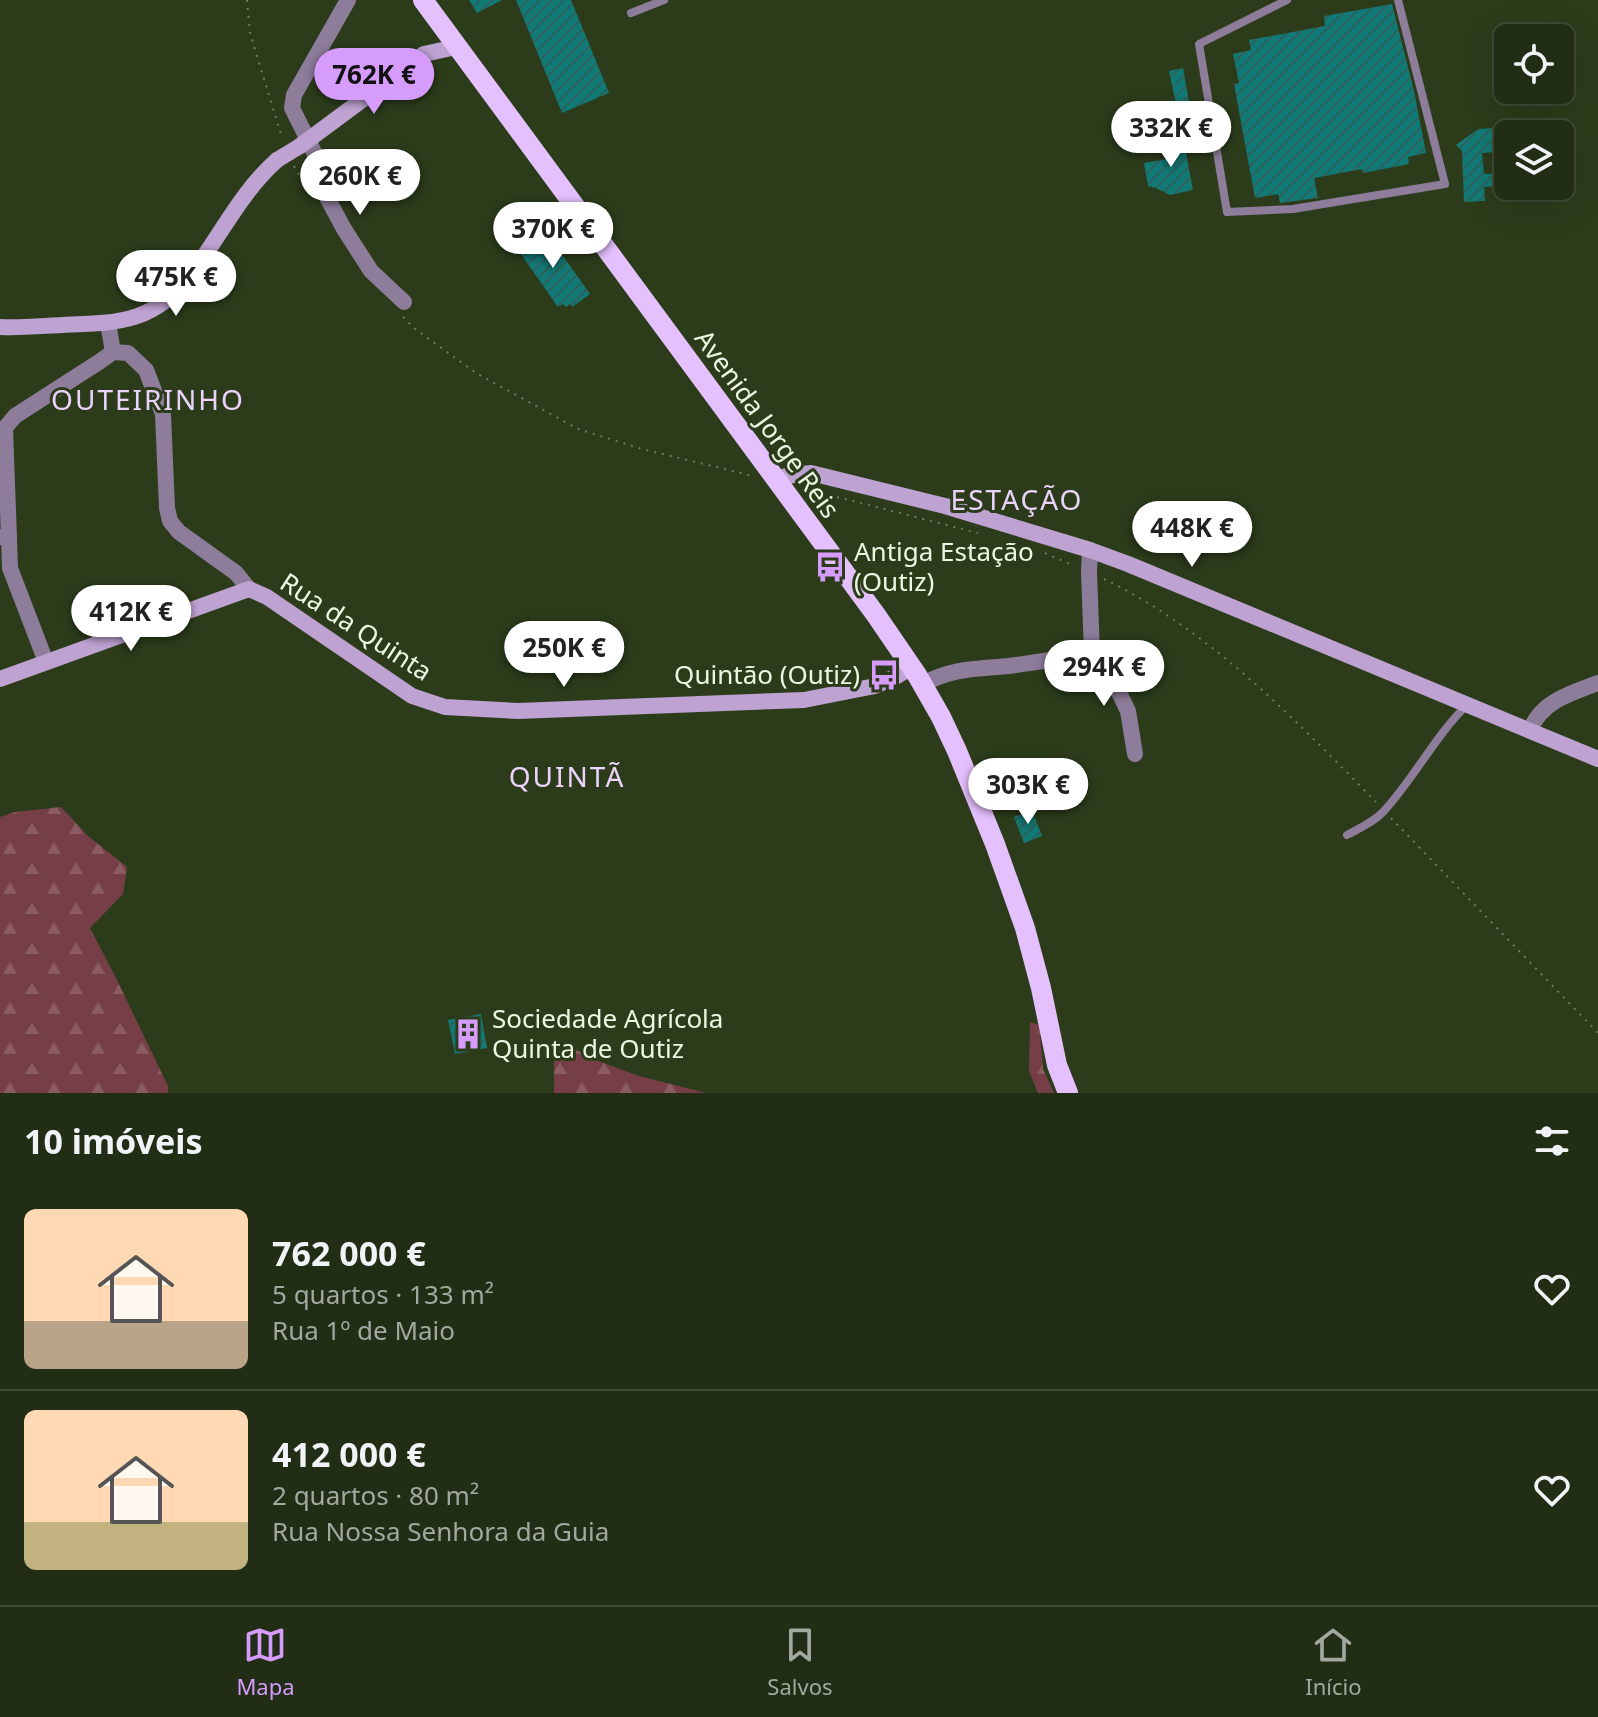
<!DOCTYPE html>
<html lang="pt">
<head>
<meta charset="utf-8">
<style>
  :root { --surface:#212d14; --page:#29351d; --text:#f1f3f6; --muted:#a2a8a0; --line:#3e4934; --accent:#d59cfb }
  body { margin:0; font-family:"Noto Sans",sans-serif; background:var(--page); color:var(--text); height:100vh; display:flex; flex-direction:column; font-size:30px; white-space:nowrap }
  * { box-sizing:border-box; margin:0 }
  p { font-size:26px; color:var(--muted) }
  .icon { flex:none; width:44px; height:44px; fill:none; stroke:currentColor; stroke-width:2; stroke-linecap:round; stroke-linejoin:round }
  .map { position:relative; height:1093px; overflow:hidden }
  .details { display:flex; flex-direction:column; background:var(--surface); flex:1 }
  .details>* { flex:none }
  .fabs { position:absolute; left:1494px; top:24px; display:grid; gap:16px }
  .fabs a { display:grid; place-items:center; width:80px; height:80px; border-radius:12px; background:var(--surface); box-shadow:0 8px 32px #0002,0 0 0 2px var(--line); font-size:40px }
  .price { position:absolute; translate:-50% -68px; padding:0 18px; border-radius:28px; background:#fff; color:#222; font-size:26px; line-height:52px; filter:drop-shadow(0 2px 4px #0008) }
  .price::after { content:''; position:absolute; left:50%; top:48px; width:24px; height:18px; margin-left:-12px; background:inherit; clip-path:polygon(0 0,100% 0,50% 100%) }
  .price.selected { background:var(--accent); color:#111 }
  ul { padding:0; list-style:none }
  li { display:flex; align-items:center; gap:24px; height:200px; padding:0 24px }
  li+li { border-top:2px solid var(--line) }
  li span { display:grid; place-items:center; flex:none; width:224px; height:160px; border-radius:12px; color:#555 }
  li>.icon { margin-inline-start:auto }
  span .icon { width:96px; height:96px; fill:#fffc; stroke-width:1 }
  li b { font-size:34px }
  h2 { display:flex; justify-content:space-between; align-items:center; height:96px; padding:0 24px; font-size:34px }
  .tab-bar { display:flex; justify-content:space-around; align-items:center; height:112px; border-top:2px solid var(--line); background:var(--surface); font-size:22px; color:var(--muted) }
  .tab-bar a { display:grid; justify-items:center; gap:4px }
  .tab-bar .selected { color:var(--accent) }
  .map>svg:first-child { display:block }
  .forest { fill:url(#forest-firs) }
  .building { fill:url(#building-hatch) }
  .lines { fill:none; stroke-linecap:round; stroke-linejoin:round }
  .path { stroke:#6d7b5e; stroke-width:2; stroke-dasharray:2 6; stroke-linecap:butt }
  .lane { stroke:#8d7c9a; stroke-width:8 }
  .street { stroke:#8d7c9a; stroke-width:16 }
  .secondary { stroke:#bea2d2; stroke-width:16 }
  .primary { stroke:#e4c0fd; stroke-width:20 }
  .secondary-bridge { stroke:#bea2d2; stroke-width:16 }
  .labels { text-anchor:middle; stroke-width:6; stroke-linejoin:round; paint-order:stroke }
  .street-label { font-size:26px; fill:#ebf7e2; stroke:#2c3c1b }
  .poi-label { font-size:26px; fill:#ebf7e2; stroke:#2c3c1b; text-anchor:start }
  .neighbourhood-label { font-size:28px; letter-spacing:2px; fill:#ebd3fc; stroke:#2c3c1b }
</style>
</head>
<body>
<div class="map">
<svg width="1598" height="1093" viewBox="0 0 1598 1093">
  <defs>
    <pattern id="forest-firs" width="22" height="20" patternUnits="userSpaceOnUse" patternTransform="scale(2)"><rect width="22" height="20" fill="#763f47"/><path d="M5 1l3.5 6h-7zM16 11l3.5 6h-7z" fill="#8a5c61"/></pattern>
    <pattern id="building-hatch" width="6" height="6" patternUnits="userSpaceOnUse" patternTransform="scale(2)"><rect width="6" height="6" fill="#127a76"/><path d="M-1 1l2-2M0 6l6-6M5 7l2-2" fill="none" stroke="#2c625d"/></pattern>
  </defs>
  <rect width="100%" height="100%" fill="#2c3c1b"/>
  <!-- forest -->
  <g class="forest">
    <path d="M 61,807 L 88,836 L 127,867 L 123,894 L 90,928 L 116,978 L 168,1086 L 168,1093 L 0,1093 L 0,817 L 15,812 Z"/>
    <path d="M 1030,1022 L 1039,1025 L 1043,1069 L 1054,1093 L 1038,1093 L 1029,1071 Z"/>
    <path d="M 571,1047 L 598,1061 L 639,1076 L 706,1093 L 554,1093 L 554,1053 Z"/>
  </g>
  <!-- building -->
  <g class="building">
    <path d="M 469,0 L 502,0 L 477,13 Z"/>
    <path d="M 516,0 L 571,0 L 609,93 L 562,113 Z"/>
    <path d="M 1392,4 L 1414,91 L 1426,153 L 1408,157 L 1409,164 L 1363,173 L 1362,169 L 1314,178 L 1318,198 L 1280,203 L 1278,194 L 1255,198 L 1234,84 L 1239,83 L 1233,54 L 1251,50 L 1249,40 L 1325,26 L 1324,16 Z"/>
    <path d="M 1183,68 L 1190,107 L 1177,109 L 1169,71 Z"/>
    <path d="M 1508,127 L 1508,151 L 1482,153 L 1484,174 L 1508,173 L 1508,185 L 1484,187 L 1485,201 L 1464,202 L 1462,151 L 1456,145 L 1478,129 Z"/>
    <path d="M 1182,132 L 1193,190 L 1170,195 L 1156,188 L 1148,186 L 1144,163 L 1172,158 L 1167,134 Z"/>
    <path d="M 543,228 L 590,294 L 572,307 L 570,304 L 566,307 L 563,304 L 558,307 L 516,247 Z"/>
    <path d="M 1032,810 L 1042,836 L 1024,843 L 1014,817 Z"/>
    <path d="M 481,1014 L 487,1048 L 455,1054 L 448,1020 Z"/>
  </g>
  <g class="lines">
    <!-- path -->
    <g class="path">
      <path d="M 247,0 L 250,33 L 282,138"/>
      <path d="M 294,166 L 308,192"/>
      <path d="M 403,317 L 414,328 L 476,373 L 578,429 L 642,449 L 753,476"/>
      <path d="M 806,489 L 978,533"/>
      <path d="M 1045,553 L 1072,565"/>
      <path d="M 1104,579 C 1211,631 1293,718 1376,802"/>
      <path d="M 1391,818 L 1598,1033"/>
    </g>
    <!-- lane -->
    <g class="lane">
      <path d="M 1287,0 L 1199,44 L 1227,212 L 1293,209 L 1445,184 L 1398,0"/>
      <path d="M 631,13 L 664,0"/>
      <path d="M 1347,835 C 1360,828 1374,822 1384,811 C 1415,777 1435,736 1467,705"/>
    </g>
    <!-- street -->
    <g class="street">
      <path d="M 348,0 L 294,95 L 292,108 L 314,152 L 323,190 L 344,229 L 371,271 L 404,302"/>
      <path d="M 108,323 L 113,352 L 128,353 L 146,370 L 163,414 L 167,508 L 170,521 L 179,532 L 236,573 L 249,589"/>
      <path d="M 1,537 L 9,538 L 10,568 L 46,662"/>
      <path d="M 9,538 L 5,428 L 15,416 L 99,362 L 113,352"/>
      <path d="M 1092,654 L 1111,676 L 1128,711 L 1135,754"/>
      <path d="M 923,684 C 952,668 977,669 1009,666 C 1037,662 1064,658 1092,654 L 1089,572 L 1090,550"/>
      <path d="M 1530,730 C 1542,701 1571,693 1598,683"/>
    </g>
    <!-- secondary -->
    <g class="secondary">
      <path d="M 300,146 L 424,54 L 456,47"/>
      <path d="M 0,327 C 20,328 41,326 62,325 C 119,323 155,323 192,273 C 221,235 241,192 277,160"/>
      <path d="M 777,482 L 786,476 L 811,473 L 945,506 L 1090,550 L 1128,564 L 1598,759"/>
      <path d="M 0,679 L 249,589 L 267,597 L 412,696 L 445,707 L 518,711 L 804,700 L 875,686 L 895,677 L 912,667"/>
    </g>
    <!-- primary -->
    <path class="primary" d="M 423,0 L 876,615 L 917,675 L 941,717 L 957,751 L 995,844 L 1025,928 L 1041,988 L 1057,1065 L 1068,1093"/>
    <!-- secondary-bridge -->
    <path class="secondary-bridge" d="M 277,160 L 300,146"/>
  </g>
  <!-- icons -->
  <defs>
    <g id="bus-bare" transform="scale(2.4)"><path d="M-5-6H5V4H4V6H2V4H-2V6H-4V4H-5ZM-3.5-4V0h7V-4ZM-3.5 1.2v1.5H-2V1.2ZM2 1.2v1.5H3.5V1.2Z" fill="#d59cfb" stroke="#2c3c1b" stroke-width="2.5" paint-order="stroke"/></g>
    <g id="building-bare" transform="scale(2.4)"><path d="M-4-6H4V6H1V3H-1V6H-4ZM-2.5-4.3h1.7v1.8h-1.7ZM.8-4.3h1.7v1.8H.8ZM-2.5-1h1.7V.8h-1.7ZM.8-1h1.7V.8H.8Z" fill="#d59cfb" stroke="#2c3c1b" stroke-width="2.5" paint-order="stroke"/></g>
  </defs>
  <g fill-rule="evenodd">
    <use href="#bus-bare" x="830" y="567"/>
    <use href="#bus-bare" x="884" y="675"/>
    <use href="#building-bare" x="468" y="1034"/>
  </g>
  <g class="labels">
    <!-- street labels -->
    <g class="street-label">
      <text transform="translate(767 424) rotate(54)" y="9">Avenida Jorge Reis</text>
      <text transform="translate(356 627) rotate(33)" y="9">Rua da Quinta</text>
    </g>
    <!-- poi labels -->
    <g class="poi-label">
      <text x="854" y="561">Antiga Estação<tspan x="854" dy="30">(Outiz)</tspan></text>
      <text x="860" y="684" text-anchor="end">Quintão (Outiz)</text>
      <text x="492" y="1028">Sociedade Agrícola<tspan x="492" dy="30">Quinta de Outiz</tspan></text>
    </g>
    <!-- neighbourhood labels -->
    <g class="neighbourhood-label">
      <text x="148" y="410">OUTEIRINHO</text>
      <text x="1017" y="510">ESTAÇÃO</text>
      <text x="567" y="787">QUINTÃ</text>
    </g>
  </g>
</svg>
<div class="fabs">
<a><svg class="icon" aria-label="locate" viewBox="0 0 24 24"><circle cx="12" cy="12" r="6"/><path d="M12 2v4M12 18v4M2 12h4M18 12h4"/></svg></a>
<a><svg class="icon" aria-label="layers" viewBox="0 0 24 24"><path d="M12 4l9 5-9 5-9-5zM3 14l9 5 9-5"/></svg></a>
</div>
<b class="price selected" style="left:374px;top:116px">762K €</b>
<b class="price" style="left:1171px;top:169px">332K €</b>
<b class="price" style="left:360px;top:217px">260K €</b>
<b class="price" style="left:553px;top:270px">370K €</b>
<b class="price" style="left:176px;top:318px">475K €</b>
<b class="price" style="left:1192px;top:569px">448K €</b>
<b class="price" style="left:131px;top:653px">412K €</b>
<b class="price" style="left:564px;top:689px">250K €</b>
<b class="price" style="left:1104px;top:708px">294K €</b>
<b class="price" style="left:1028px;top:826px">303K €</b>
</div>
<section class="details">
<h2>10 imóveis<svg class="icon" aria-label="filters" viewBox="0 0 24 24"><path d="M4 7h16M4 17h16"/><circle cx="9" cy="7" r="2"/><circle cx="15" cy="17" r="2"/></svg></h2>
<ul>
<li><span style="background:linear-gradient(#ffd9b3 70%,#b9a48a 0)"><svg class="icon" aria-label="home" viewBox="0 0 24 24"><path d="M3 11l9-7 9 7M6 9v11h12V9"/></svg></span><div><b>762 000 €</b><p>5 quartos · 133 m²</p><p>Rua 1º de Maio</p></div><svg class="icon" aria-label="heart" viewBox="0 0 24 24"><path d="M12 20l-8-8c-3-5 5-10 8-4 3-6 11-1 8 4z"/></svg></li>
<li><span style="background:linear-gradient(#ffd9b3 70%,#c2b280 0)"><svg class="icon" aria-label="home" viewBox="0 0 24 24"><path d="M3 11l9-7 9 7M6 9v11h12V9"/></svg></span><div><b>412 000 €</b><p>2 quartos · 80 m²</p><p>Rua Nossa Senhora da Guia</p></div><svg class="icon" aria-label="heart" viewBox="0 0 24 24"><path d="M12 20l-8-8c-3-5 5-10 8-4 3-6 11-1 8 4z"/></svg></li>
</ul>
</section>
<nav class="tab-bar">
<a class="selected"><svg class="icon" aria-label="map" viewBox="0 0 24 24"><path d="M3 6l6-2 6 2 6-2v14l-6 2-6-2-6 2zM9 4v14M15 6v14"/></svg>Mapa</a>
<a><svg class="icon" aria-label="saved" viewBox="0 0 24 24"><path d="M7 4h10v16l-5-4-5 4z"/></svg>Salvos</a>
<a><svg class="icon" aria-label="home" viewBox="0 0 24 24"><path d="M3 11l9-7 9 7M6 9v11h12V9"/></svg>Início</a>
</nav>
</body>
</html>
